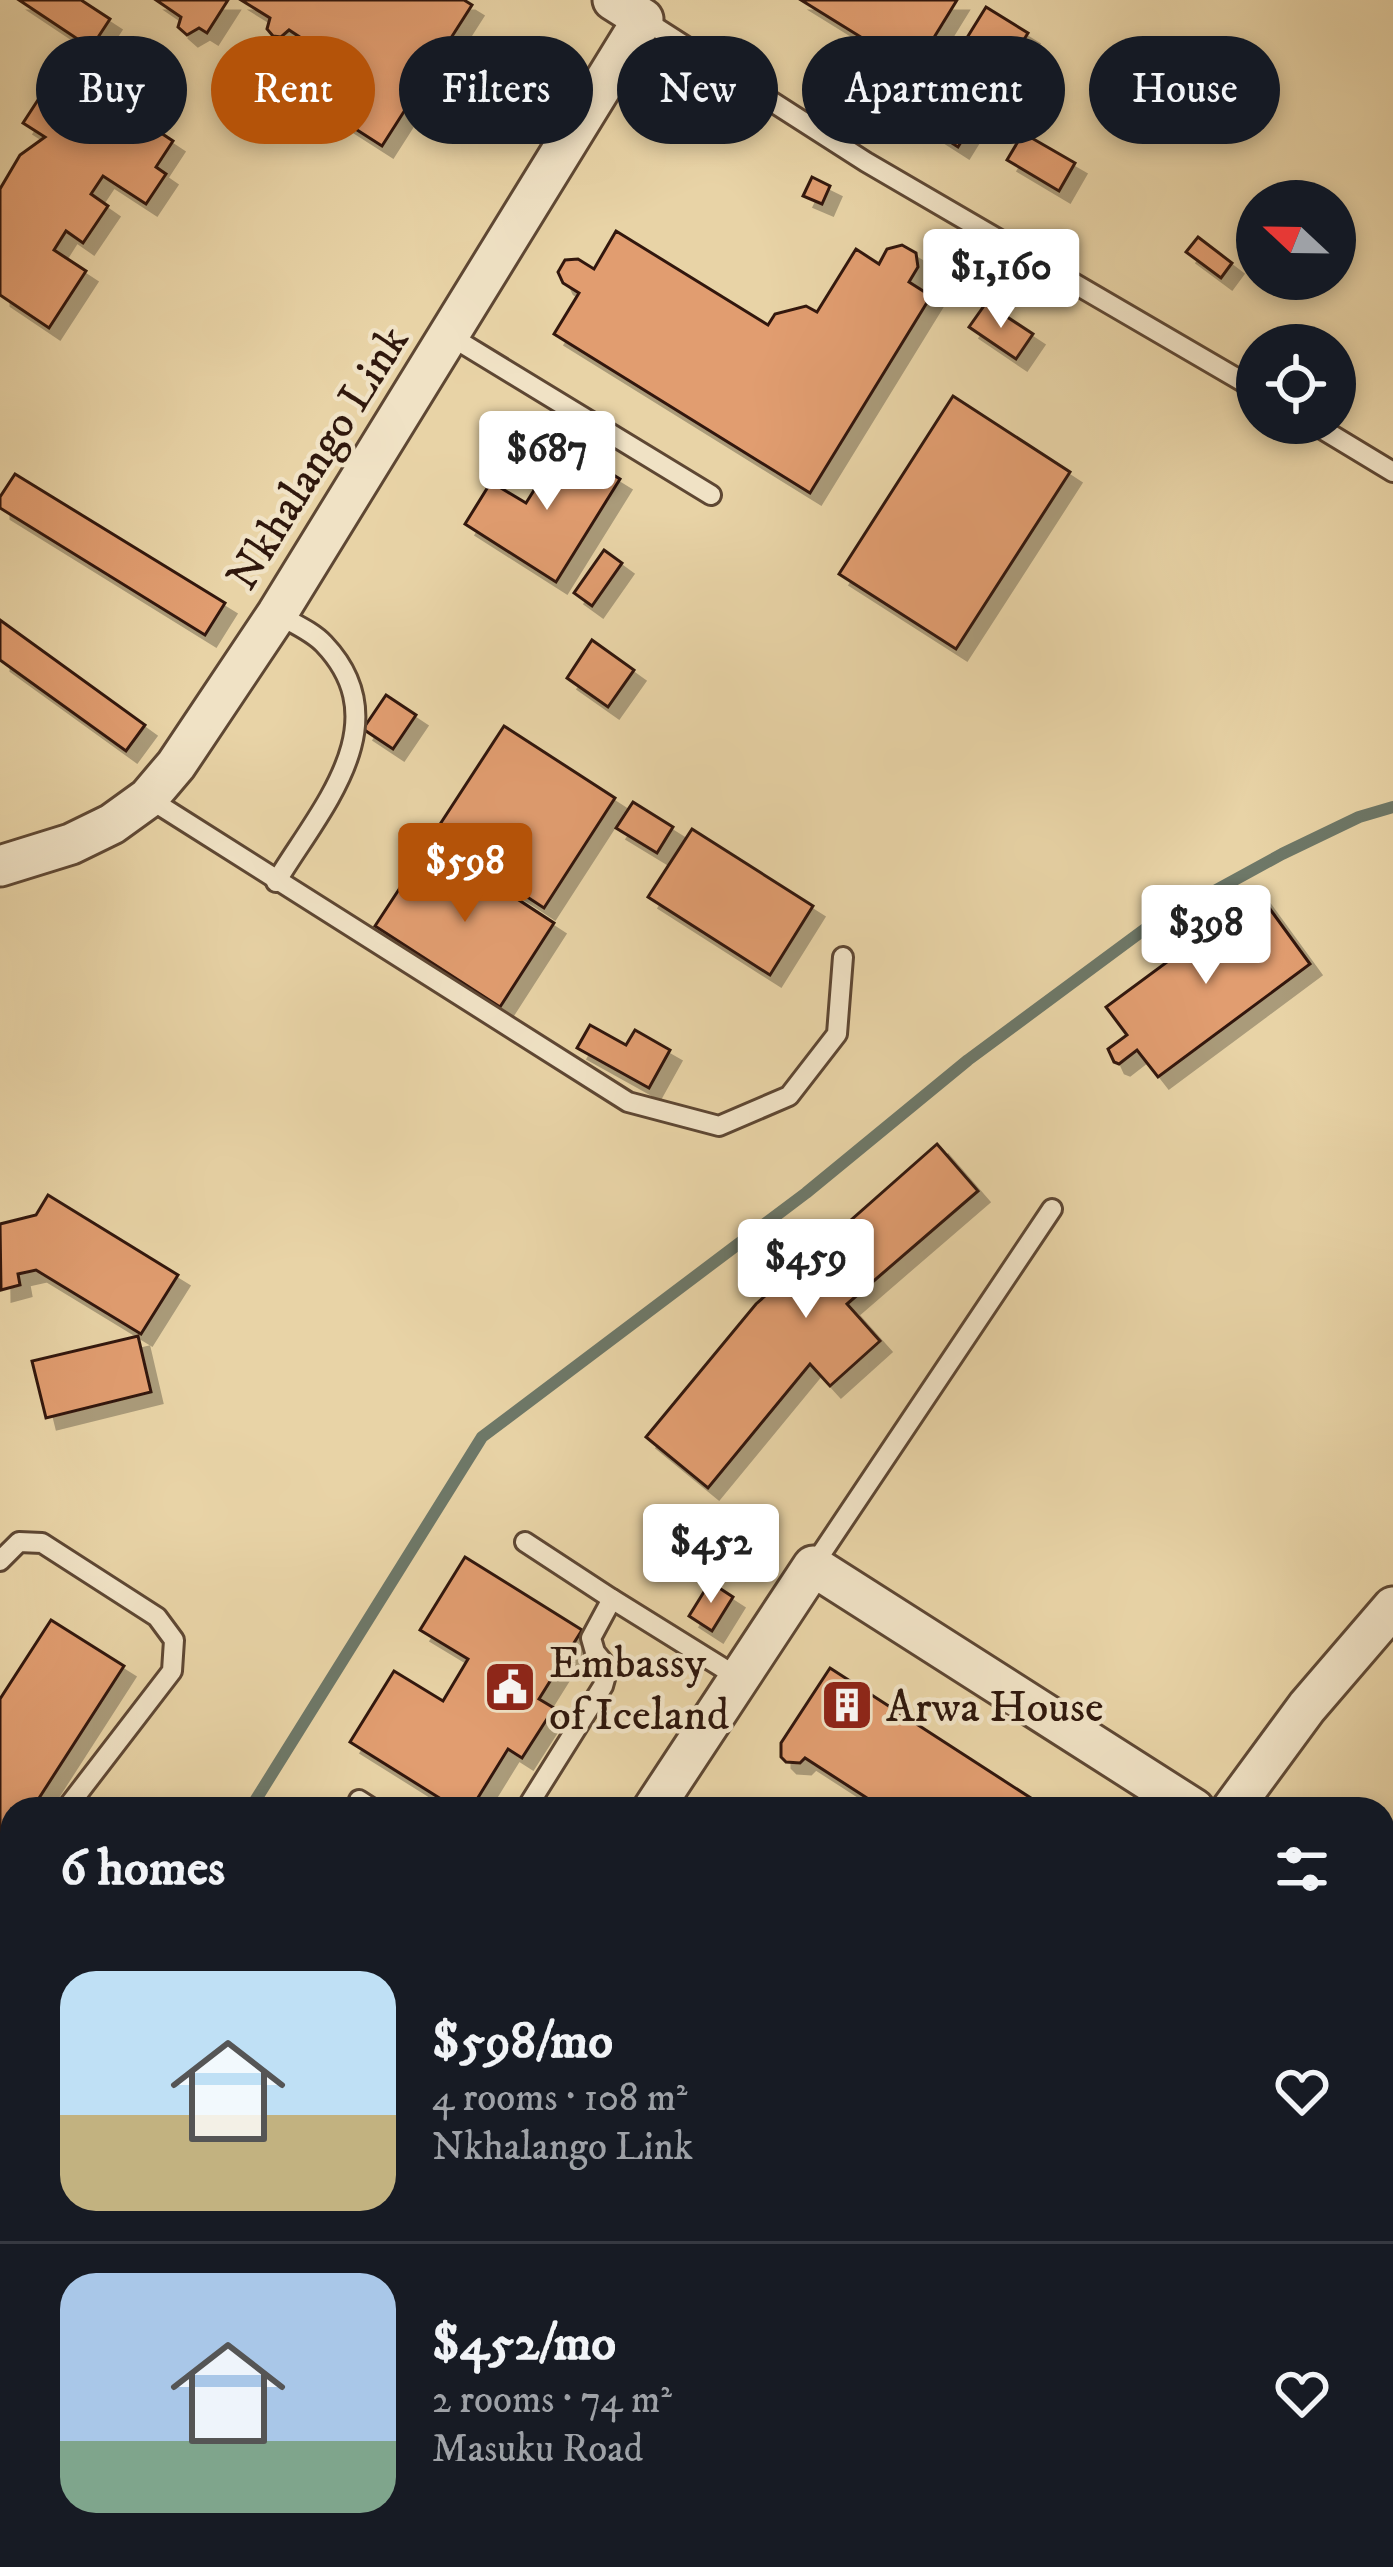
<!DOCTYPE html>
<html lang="en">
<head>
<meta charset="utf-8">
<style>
  :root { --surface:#171b24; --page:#20242c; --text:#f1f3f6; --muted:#9ea1a6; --line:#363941; --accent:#b45309 }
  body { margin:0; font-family:"IM FELL DW Pica",serif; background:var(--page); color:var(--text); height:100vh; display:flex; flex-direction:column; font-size:45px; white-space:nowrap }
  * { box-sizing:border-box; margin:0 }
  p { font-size:39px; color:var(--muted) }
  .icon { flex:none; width:66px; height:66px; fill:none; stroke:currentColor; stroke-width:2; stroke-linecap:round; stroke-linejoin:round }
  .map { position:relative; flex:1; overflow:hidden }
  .side { position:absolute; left:0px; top:1797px; width:1395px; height:771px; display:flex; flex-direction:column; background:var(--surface); border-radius:36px 36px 0 0; box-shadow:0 6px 18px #0003 }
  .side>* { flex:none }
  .top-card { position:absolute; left:36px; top:36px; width:1323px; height:108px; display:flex; gap:24px }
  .needle { width:78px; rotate:292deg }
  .fabs { position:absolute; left:1236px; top:180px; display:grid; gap:24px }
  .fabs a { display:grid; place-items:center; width:120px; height:120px; border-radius:50%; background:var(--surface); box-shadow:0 6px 18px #0003; font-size:60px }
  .price { position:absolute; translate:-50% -102px; padding:0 27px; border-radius:12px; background:#fff; color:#222; font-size:39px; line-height:78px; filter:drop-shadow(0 3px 6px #0008) }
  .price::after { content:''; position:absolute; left:50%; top:72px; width:36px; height:27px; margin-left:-18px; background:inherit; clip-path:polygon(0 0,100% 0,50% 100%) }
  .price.selected { background:var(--accent); color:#fff }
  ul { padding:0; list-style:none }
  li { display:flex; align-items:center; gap:36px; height:300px; padding:0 60px }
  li+li { border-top:3px solid var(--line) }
  li span { display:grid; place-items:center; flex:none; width:336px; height:240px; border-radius:36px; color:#555 }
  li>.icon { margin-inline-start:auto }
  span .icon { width:144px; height:144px; fill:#fffc; stroke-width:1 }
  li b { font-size:51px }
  h2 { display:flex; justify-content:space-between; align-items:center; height:144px; padding:0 60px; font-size:51px }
  .pill { padding:0 42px; border-radius:54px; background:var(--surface); box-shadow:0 6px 18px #0003; font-size:42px; line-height:108px }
  .pill.selected { background:var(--accent); color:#fff }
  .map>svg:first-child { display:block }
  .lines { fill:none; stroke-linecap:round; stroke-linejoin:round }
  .stream { stroke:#6e7868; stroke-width:12 }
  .building { fill:#e19d70; stroke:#30180d; stroke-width:3; filter:url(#shadow) }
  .service-casing { stroke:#5e4733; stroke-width:24 }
  .minor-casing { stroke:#5e4733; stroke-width:45 }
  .service { stroke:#f0e2c5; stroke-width:18 }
  .minor { stroke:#f0e2c5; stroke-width:39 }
  .labels { text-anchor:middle; stroke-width:9; stroke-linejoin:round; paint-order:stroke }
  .street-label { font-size:45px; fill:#30180d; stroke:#f0e2c5 }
  .poi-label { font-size:45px; fill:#30180d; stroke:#f0e2c5; text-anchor:start }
</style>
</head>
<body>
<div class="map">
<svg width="1393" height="2567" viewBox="0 0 1393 2567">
  <defs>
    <filter id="shadow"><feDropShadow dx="11" dy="11" stdDeviation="0" flood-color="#0004"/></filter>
  </defs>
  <rect width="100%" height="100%" fill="#e8d3a6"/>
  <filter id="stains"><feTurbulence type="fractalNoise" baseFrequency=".00167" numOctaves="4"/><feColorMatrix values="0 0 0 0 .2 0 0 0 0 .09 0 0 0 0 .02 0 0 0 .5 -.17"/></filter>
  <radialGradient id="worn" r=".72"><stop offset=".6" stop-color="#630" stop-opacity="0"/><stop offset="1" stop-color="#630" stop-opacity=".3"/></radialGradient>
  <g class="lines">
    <!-- stream -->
    <path class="stream" d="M 250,1809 L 482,1437 L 806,1193 L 968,1060 L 1145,929 L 1282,854 L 1359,817 L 1393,807"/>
  </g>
  <!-- building -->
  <g class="building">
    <path d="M 19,0 L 81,0 L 110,19 L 91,48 Z"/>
    <path d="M 156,0 L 228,0 L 207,33 L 199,28 L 187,35 L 178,27 L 181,17 Z"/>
    <path d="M 241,0 L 464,0 L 472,5 L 382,146 L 329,112 L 321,120 L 310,117 L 307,109 L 313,101 L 308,98 L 333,59 L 289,30 L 281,37 L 273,36 L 267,29 L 270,18 Z"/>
    <path d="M 801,0 L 957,0 L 914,70 Z"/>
    <path d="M 986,7 L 1028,33 L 958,147 L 916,120 Z"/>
    <path d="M 60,66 L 173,141 L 156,167 L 166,174 L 146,204 L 103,176 L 91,194 L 108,206 L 83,243 L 66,231 L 54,250 L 86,271 L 49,328 L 0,295 L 0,189 L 20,155 L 45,137 L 23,123 Z"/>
    <path d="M 1023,133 L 1075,163 L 1059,191 L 1007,160 Z"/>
    <path d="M 812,177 L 830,186 L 822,204 L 803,196 Z"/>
    <path d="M 616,231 L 768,325 L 775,314 L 806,306 L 817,312 L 856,249 L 879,264 L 887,249 L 902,245 L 916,253 L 918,267 L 909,282 L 931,296 L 810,493 L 554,334 L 579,293 L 563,283 L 558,272 L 565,260 L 578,259 L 594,269 Z"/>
    <path d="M 1198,237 L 1232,263 L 1221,278 L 1186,252 Z"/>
    <path d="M 986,303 L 1033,334 L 1016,359 L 969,327 Z"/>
    <path d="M 953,396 L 1070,472 L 956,649 L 839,574 Z"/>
    <path d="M 563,444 L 620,479 L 556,582 L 465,524 L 491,482 L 526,503 Z"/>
    <path d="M 15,474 L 225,603 L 205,635 L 0,508 L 0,497 Z"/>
    <path d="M 604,550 L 622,563 L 592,606 L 574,593 Z"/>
    <path d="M 0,620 L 145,725 L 126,751 L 0,660 Z"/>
    <path d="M 592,640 L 634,670 L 608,707 L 567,678 Z"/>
    <path d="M 386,695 L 416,715 L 393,749 L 363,729 Z"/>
    <path d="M 504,726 L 615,798 L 544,908 L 433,835 Z"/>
    <path d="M 633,802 L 673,827 L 657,853 L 616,828 Z"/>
    <path d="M 692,829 L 813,906 L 770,975 L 648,897 Z"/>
    <path d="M 430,842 L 554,923 L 500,1007 L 375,926 Z"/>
    <path d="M 1259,894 L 1310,964 L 1158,1077 L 1137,1050 L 1119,1064 L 1114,1062 L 1108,1049 L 1127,1035 L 1106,1007 Z"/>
    <path d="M 590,1025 L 626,1045 L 635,1030 L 670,1050 L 649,1088 L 577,1048 Z"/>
    <path d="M 937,1144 L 978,1191 L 847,1304 L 880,1341 L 830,1386 L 810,1364 L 708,1488 L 646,1437 L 756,1304 Z"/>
    <path d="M 48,1195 L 178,1275 L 141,1334 L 36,1270 L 18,1274 L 20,1285 L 1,1290 L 0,1224 L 36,1215 Z"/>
    <path d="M 138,1336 L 151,1392 L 46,1418 L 32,1361 Z"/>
    <path d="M 465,1557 L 582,1630 L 539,1699 L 554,1708 L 522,1758 L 508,1749 L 471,1809 L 457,1809 L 350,1742 L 394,1671 L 443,1701 L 468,1659 L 420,1630 Z"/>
    <path d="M 710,1582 L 733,1597 L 712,1631 L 689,1616 Z"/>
    <path d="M 51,1620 L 124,1666 L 32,1809 L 12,1809 L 12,1841 L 4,1853 L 12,1877 L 12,1994 L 0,1986 L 0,1699 Z"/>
    <path d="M 830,1668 L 1037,1802 L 1039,1809 L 884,1809 L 805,1758 L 800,1763 L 786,1762 L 781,1757 L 781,1743 Z"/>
    <path d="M 307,2556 L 381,2556 L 400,2567 L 301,2567 Z"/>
  </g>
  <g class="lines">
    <!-- service casing -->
    <g class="service-casing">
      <g id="service">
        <path d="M 643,19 L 866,162 L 1257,390"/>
        <path d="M 447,334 L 711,495"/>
        <path d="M 1312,423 L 1393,472"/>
        <path d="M 148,798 L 628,1102 L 719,1126 L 789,1096 L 837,1034 L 843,957"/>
        <path d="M 276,882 C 320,809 400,724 324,644 C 312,631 292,623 277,614"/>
        <path d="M 525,1542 L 612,1599 L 591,1638 L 595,1652 L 608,1668 L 603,1686 L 526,1809"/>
        <path d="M 0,1561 L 19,1542 L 42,1543 L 157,1617 L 174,1640 L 172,1671 L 66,1809"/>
        <path d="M 813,1566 L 1052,1209"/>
        <path d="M 612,1599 L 739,1678"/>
        <path d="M 359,1800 L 373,1809"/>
        <path d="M 793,1809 L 821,1809"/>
        <path d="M 1383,2542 L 1393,2547"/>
        <path d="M 490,2556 L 509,2566 L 536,2556"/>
        <path d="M 947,2567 L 951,2556"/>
      </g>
    </g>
    <!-- minor casing -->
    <g class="minor-casing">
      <g id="minor">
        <path d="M 0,866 L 71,844 L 112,824 L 148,798 L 176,765 L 277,614 L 643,19 L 613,0"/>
        <path d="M 653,1809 L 813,1566 L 1194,1809"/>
        <path d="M 1232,1809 L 1307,1707 L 1393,1607"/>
        <path d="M 0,2060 L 12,2068"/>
        <path d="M 768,2567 L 775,2556"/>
      </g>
    </g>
    <!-- service -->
    <use href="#service" class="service"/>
    <!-- minor -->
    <use href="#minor" class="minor"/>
  </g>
  <!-- icons -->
  <defs>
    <g id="civic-square" transform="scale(2.7)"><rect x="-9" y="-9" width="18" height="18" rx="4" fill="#8f2418" stroke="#f0e2c5"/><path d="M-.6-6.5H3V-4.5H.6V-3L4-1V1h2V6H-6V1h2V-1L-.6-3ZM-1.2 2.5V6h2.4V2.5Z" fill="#fff"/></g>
    <g id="building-square" transform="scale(2.7)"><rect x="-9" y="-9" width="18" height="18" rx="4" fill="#8f2418" stroke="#f0e2c5"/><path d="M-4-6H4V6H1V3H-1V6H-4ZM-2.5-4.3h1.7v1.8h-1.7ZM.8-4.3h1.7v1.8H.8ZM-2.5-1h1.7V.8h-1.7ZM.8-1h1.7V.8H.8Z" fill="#fff"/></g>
  </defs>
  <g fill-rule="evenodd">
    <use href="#civic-square" x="510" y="1687"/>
    <use href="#building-square" x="847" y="1705"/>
  </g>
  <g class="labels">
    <!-- street labels -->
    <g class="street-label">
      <text transform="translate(316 457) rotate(-58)" y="16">Nkhalango Link</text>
    </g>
    <!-- poi labels -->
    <g class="poi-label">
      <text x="549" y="1677">Embassy<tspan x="549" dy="52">of Iceland</tspan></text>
      <text x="886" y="1721">Arwa House</text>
    </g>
  </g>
  <rect width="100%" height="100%" filter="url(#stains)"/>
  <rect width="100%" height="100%" fill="url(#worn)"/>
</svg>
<div class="fabs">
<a><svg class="needle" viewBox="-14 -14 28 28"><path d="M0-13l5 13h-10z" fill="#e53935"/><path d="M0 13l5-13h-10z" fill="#9ea1a6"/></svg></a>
<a><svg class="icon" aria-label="locate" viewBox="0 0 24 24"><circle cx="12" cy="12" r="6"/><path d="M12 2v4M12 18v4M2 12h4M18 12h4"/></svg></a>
</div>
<b class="price" style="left:1001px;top:331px">$1,160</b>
<b class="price" style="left:547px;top:513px">$687</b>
<b class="price selected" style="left:465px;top:925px">$598</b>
<b class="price" style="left:1206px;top:987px">$398</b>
<b class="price" style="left:806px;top:1321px">$459</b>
<b class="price" style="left:711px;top:1606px">$452</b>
<div class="top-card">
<a class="pill">Buy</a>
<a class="pill selected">Rent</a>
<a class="pill">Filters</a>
<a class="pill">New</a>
<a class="pill">Apartment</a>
<a class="pill">House</a>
</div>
<section class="side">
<h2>6 homes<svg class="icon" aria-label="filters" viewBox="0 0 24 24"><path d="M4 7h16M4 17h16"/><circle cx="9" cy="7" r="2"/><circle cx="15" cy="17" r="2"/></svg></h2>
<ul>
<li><span style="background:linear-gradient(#bfe0f5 60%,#c2b280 0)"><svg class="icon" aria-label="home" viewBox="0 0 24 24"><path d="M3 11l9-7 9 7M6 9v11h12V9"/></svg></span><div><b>$598/mo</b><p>4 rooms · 108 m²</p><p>Nkhalango Link</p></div><svg class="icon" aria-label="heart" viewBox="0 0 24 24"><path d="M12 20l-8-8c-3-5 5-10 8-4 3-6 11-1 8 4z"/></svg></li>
<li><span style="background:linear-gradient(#a9c7e8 70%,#7fa58c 0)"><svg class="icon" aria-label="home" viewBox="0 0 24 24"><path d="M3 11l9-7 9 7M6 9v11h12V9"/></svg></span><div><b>$452/mo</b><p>2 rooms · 74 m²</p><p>Masuku Road</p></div><svg class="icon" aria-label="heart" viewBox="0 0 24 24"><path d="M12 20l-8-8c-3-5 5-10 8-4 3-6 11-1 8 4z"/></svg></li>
</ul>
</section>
</div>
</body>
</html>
